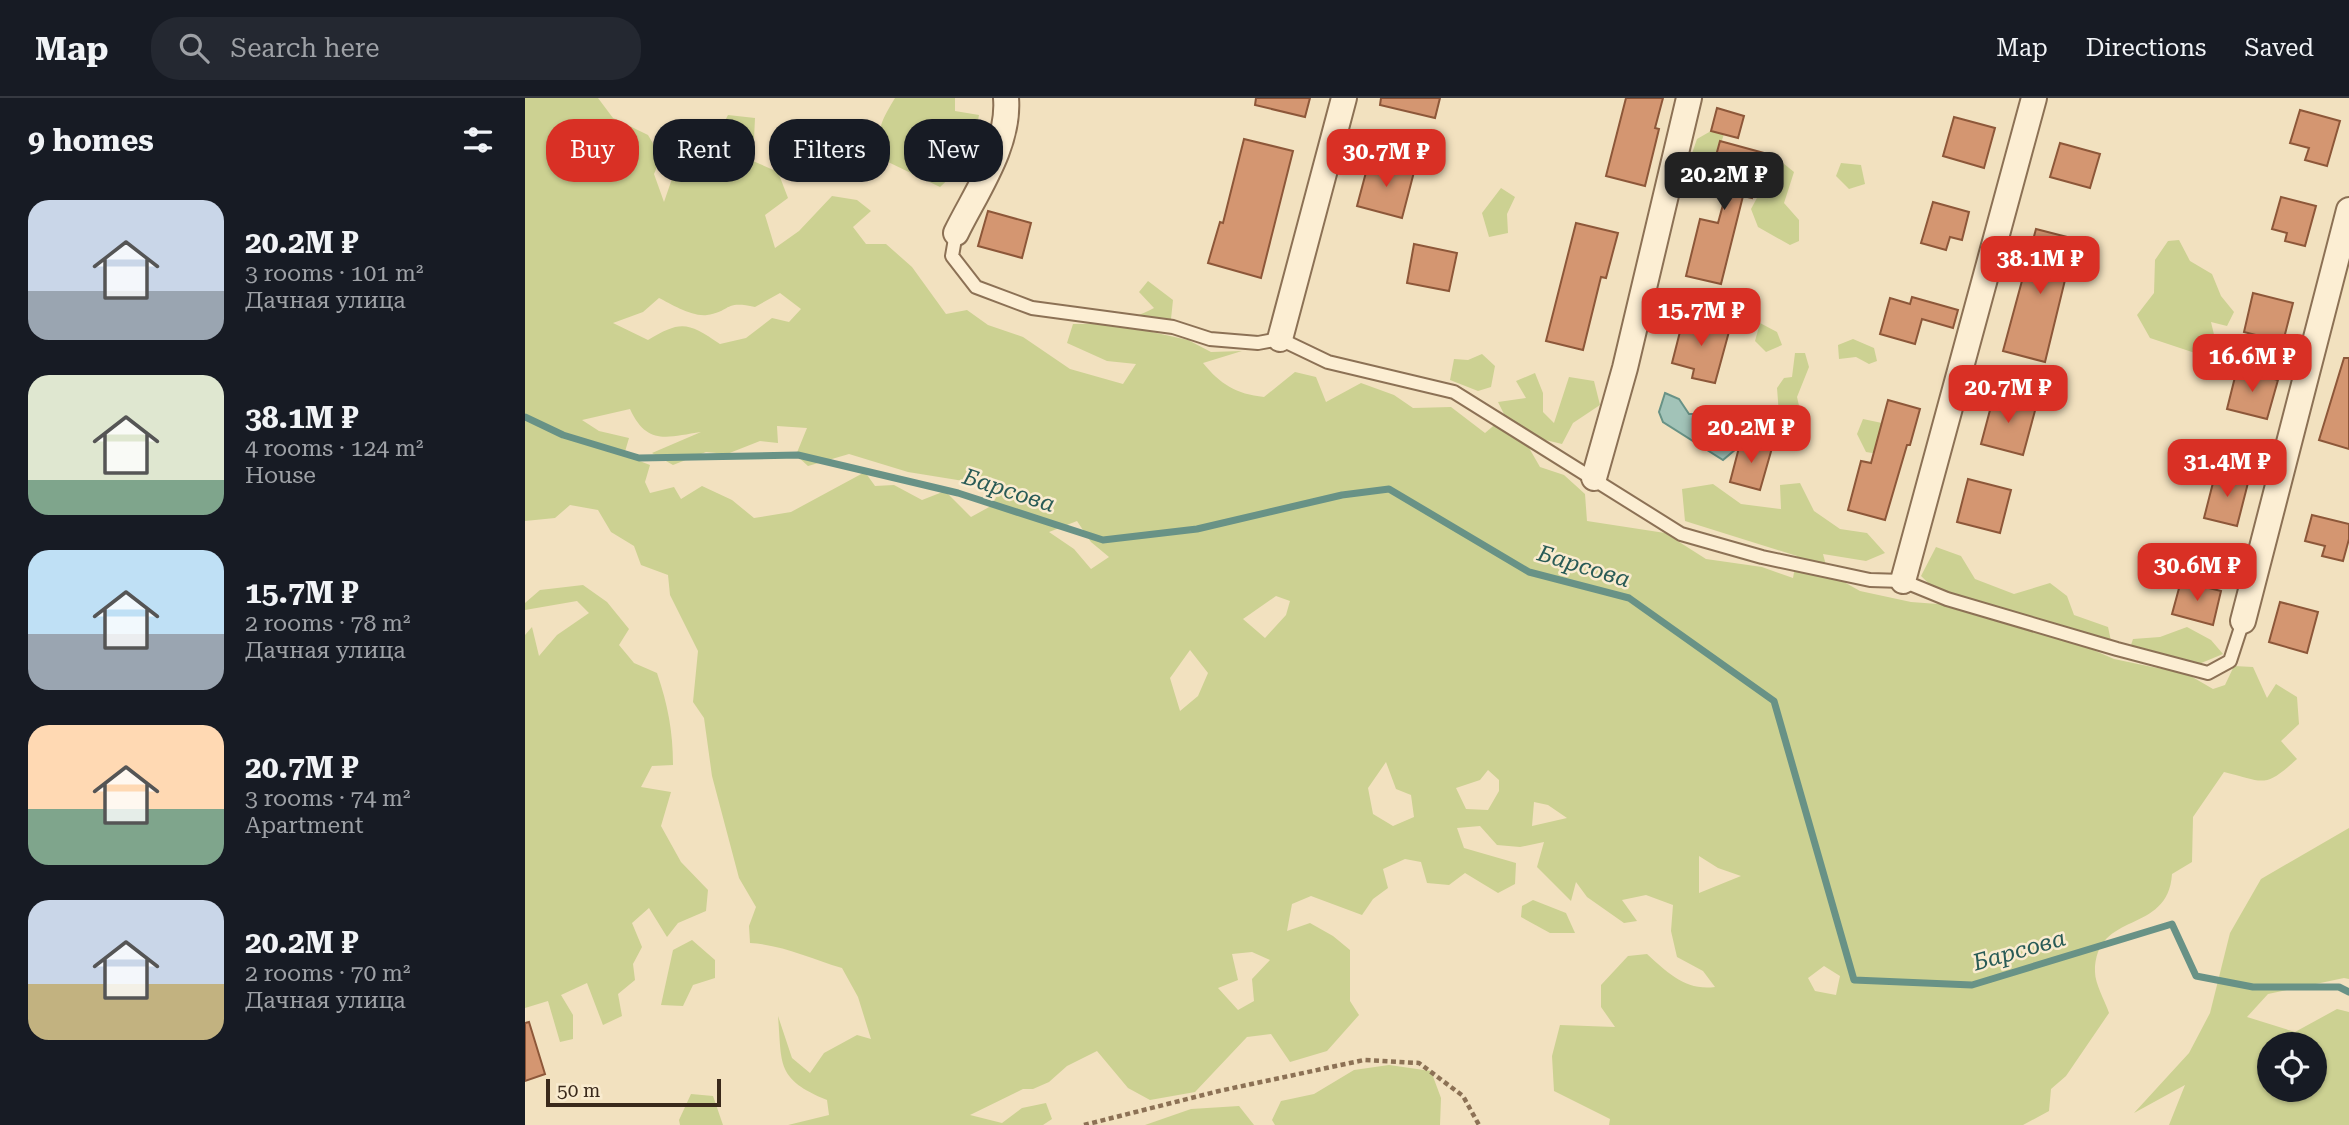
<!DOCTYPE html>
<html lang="en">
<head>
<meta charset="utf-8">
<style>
  :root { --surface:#171b24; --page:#242831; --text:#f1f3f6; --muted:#9ea1a6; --line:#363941; --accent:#d93025 }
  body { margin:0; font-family:"Roboto Serif",serif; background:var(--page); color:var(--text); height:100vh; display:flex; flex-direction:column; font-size:26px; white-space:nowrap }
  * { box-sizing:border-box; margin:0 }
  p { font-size:23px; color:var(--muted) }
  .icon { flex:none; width:38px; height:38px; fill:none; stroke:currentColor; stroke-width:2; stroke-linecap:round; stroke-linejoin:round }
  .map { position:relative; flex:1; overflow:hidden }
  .sheet { display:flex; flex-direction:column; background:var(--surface); width:525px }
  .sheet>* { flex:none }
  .hud { position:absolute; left:21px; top:21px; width:665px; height:63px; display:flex; gap:14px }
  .buttons { position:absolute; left:1732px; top:934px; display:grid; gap:14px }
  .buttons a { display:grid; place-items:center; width:70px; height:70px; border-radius:50%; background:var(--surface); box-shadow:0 2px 5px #0004; font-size:35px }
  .scale { position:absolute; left:21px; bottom:18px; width:175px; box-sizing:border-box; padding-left:7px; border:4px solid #3a291b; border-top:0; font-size:19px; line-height:24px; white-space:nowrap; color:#3a291b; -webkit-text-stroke:5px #f9ebcf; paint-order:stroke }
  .price { position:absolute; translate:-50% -60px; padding:0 16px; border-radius:14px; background:var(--accent); color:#fff; font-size:23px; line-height:46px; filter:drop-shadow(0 2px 4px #0008) }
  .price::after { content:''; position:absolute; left:50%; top:42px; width:21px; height:16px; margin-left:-10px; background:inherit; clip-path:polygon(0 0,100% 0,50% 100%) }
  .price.current { background:#222; color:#fff }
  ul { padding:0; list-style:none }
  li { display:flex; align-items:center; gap:21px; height:175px; padding:0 28px }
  li span { display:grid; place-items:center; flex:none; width:196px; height:140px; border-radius:21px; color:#555 }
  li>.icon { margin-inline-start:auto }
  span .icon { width:84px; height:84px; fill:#fffc; stroke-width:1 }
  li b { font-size:30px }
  h2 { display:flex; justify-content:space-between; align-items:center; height:84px; padding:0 28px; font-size:30px }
  .tag { padding:0 24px; border-radius:28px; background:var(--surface); box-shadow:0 2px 5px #0004; font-size:24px; line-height:63px }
  .tag.current { background:var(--accent); color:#fff }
  header { display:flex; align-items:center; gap:42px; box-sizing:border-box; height:98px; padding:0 35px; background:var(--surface); border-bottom:2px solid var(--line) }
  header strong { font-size:33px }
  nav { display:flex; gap:38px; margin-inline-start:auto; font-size:24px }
  .search { width:490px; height:63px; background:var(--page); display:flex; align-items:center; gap:18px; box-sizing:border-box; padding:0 24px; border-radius:28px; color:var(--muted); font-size:26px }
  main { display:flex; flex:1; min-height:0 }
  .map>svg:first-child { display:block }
  .green { fill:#ccd192; fill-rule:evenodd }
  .water { fill:#a2c3b8; stroke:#689286; stroke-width:2 }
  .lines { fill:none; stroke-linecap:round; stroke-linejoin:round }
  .stream { stroke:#689286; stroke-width:7 }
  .building { fill:#d49671; stroke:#8d5739; stroke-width:2 }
  .service-casing { stroke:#8c7155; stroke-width:16 }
  .minor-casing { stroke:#8c7155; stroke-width:28 }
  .path { stroke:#8c7155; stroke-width:4.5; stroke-dasharray:5 3.5; stroke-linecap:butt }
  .service { stroke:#fceed3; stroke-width:12 }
  .minor { stroke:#fceed3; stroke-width:24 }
  .labels { text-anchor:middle; stroke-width:5; stroke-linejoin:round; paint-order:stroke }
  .water-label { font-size:23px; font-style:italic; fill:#295b56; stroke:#f9ebcf }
</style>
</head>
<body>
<header>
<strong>Map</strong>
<div class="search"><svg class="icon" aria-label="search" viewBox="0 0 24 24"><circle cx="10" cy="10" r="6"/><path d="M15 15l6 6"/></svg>Search here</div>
<nav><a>Map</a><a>Directions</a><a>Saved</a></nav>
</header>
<main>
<section class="sheet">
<h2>9 homes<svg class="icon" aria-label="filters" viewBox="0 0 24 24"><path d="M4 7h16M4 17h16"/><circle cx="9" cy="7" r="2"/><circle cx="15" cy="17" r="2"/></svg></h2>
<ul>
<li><span style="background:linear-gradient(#c9d6e8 65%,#9aa5b1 0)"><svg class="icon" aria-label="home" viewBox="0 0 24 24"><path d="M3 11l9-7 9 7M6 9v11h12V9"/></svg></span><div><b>20.2M ₽</b><p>3 rooms · 101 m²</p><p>Дачная улица</p></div></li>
<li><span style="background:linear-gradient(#dfe7d0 75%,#7fa58c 0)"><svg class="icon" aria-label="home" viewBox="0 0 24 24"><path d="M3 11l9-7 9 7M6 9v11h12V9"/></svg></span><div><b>38.1M ₽</b><p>4 rooms · 124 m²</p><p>House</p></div></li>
<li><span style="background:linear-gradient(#bfe0f5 60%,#9aa5b1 0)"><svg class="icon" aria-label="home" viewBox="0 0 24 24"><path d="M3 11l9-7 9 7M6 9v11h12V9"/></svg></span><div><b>15.7M ₽</b><p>2 rooms · 78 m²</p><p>Дачная улица</p></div></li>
<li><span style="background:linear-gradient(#ffd9b3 60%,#7fa58c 0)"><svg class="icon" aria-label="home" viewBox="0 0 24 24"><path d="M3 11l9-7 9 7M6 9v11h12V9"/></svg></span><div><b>20.7M ₽</b><p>3 rooms · 74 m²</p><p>Apartment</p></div></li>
<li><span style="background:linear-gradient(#c9d6e8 60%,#c2b280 0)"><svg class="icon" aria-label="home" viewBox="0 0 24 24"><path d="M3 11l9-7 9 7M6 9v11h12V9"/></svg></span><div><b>20.2M ₽</b><p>2 rooms · 70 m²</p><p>Дачная улица</p></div></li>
</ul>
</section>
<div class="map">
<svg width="1824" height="1027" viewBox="0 0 1824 1027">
  <rect width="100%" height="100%" fill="#f2e1bf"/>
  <!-- green -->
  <g class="green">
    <path d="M 0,0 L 73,0 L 88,20 L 123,37 L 136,59 L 129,76 L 139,104 L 150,72 L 185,52 L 203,17 L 230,20 L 228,63 L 253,74 L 263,100 L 240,117 L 250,150 L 274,133 L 307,98 L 332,102 L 346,113 L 328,129 L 341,146 L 361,146 L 387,169 L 421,216 L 442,212 L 463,227 L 498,239 L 545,271 L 598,286 L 611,266 L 582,263 L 542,245 L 548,226 C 577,226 603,224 629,210 L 614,194 L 623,183 L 648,202 L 646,221 L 627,234 L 663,242 L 686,254 L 717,253 L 678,265 C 695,286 711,296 739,299 L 770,274 L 791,279 L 801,304 L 836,285 L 869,297 L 888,310 L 926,309 L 960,335 L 980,318 L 973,304 L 1001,300 L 991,283 L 1010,275 L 1018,295 L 1018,314 L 1029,325 L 1044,279 L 1069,283 L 1075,307 L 1048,325 L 1037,346 L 996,336 L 1015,369 L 1039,377 L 1060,396 L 1062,423 L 1140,435 L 1181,461 L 1237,469 L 1268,480 L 1272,458 L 1160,423 L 1157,391 L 1188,386 L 1216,406 L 1256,411 L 1255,387 L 1275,385 L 1289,413 L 1315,431 L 1342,435 L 1360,455 L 1341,463 L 1298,456 L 1303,475 L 1335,493 L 1386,504 L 1426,507 L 1396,478 L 1411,449 L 1436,458 L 1450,481 L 1489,496 L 1525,485 L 1542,498 L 1549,517 L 1583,529 L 1586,543 L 1550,544 L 1589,561 L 1637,571 L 1605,550 L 1608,541 L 1635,539 L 1662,529 L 1686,542 L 1698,556 L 1657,573 L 1688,591 L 1700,587 L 1709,568 L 1728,569 L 1742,600 L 1751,586 L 1772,599 L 1774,626 L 1756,643 L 1772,661 C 1739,691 1740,684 1699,674 L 1668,719 L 1667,764 L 1647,776 C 1643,838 1570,811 1570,874 C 1570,886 1580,903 1584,915 L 1541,978 L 1526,991 L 1524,1013 L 1498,1027 L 1084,1027 L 1085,1021 L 1029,993 L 1027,958 L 1035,927 L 1090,929 L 1076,909 L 1076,887 L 1103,858 L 1122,856 C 1143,875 1161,893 1190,889 L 1178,873 L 1152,859 L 1146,833 L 1148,807 L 1121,797 L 1097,802 L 1112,823 L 1099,825 L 1062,799 L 1051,784 L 1046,803 L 1012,769 L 1019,744 L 995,749 L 972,747 L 955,728 L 932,730 L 939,750 L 991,765 L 990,786 L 973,795 L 940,775 L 924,787 L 902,785 L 896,764 L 880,761 L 858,771 L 863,790 L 848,801 L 837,817 L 786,798 L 767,806 L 762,833 L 785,825 L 808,838 L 825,852 L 825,903 L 834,917 L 802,953 L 765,964 L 746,936 L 722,939 L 670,994 L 625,1002 L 603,990 L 572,953 L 542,968 L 524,984 L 508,991 L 498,991 L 445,1017 L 477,1025 L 497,1010 L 521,1005 L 527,1021 L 518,1027 L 263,1027 L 304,1017 L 302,1002 C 251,981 257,967 253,918 L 267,960 L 285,975 L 299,955 L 332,937 L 346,941 L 333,899 L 317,870 C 286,861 258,847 225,845 L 224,828 L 231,809 L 214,780 L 187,678 L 179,620 L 168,604 L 173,553 L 145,497 L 143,477 L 116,467 L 109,448 L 86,434 L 73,412 L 45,407 L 30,420 L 0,423 ZM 255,195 L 276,211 L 264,224 L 247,220 L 221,240 L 195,246 C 163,224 156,222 123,242 L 88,225 L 118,214 L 134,200 C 146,206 167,219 182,217 C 206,214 198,202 230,209 ZM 105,311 C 122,348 142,339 176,334 L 127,355 L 148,367 L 181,354 L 202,356 L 235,343 L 253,345 L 252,328 L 282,330 L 271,357 L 283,368 L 324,356 L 383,374 L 451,385 L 475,393 L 466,408 L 446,419 L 420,393 L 397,402 L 369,387 L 350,388 L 340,374 L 266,414 L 229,420 L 207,402 L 177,388 L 156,401 L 149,389 L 125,395 L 120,384 L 125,367 L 99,357 L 104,340 L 74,333 L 57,322 ZM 552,423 L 566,444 L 584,459 L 566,471 L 549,451 L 524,434 ZM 751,498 L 765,503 L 761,517 L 740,540 L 718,521 ZM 665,552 L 683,575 L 673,598 L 655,613 L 645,580 ZM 861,664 L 871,691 L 886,697 L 889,719 L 868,728 L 848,716 L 843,690 ZM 963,672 L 974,682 L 974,693 L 963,712 L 941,711 L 931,690 L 955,682 ZM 1009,704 L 1023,707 L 1042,720 L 1007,728 ZM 1174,758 L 1193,770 L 1216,778 L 1174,795 ZM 727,854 L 745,862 L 727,881 L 729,903 L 713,912 L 693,890 L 713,882 L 707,856 ZM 1299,868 L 1315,878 L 1311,897 L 1290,893 L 1283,880 Z"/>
    <path d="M 370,0 L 430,0 L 430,13 L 454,17 L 446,60 L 415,89 L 361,63 C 349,35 355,25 370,0 Z"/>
    <path d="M 1186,33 L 1199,36 L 1186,76 L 1172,82 L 1163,67 L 1172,41 Z"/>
    <path d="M 1253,61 L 1269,74 L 1259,105 L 1274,122 L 1274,143 L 1265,147 L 1233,129 L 1226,111 Z"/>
    <path d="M 1316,65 L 1336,67 L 1340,86 L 1324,91 L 1311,78 Z"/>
    <path d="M 976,90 L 990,99 L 982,116 L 983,135 L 964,139 L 957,115 Z"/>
    <path d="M 1654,142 L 1665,163 L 1687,176 L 1696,198 L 1709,214 L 1702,228 L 1686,224 L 1691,245 L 1670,255 L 1625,240 L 1612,217 L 1629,195 L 1630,162 L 1643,143 Z"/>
    <path d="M 1235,225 L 1252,234 L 1257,247 L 1241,254 L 1230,243 Z"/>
    <path d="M 1328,241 L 1349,250 L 1352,263 L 1344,266 L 1331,259 L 1314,261 L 1313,247 Z"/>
    <path d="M 1270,255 L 1280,255 L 1284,269 L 1272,299 L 1276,316 L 1264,325 L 1254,316 L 1252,290 L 1259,280 L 1267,279 Z"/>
    <path d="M 957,256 L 970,268 L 966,289 L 953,293 L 925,282 L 929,261 L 943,262 Z"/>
    <path d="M 1338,321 L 1357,325 L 1353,339 L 1360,357 L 1341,354 L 1332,336 Z"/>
    <path d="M 58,487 L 82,504 L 104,531 L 94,547 L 109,565 L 132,575 C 143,607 148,634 148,667 L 127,668 L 116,689 L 146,694 L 136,728 L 156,764 L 183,792 L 181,813 L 153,825 L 142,839 L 124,810 L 107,825 L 117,849 L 108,866 L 110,882 L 93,896 L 97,918 L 78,927 L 62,885 L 36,897 L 48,917 L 48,941 L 35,944 L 23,903 L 0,910 L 0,537 L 7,529 L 14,558 L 32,537 L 64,515 L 52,503 L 0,512 L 0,505 L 15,492 Z"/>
    <path d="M 1824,730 L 1824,881 L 1819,880 L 1743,896 L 1722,919 L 1770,934 L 1812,911 L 1824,914 L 1824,1027 L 1644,1027 L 1660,987 L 1609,1015 L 1664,955 L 1685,915 L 1705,835 L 1736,781 ZM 1745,947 L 1790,947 L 1790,992 L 1745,992 Z"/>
    <path d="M 1008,802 L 1041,815 L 1050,835 L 1025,835 L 996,819 L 997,808 Z"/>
    <path d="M 167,842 L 190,862 L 190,880 L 168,887 L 158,908 L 136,907 L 148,852 Z"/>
    <path d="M 864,967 L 906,973 L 916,1000 L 915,1027 L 750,1027 L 747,1022 L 756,1003 L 789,996 L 829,972 Z"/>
    <path d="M 166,996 L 188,998 L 198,1027 L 155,1027 L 154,1022 Z"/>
    <path d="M 714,1008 L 729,1027 L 620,1027 L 666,1011 Z"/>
  </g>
  <!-- water -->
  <path class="water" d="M 1140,295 L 1154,301 L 1164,316 L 1184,316 L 1188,328 L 1202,335 L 1211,351 L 1198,362 L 1138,324 L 1134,314 Z"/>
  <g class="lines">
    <!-- stream -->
    <path class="stream" d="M 0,319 L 38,337 L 114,360 L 273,357 L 433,395 L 578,442 L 672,431 L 817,397 L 864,391 L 1004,474 L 1104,500 L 1249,603 L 1329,882 L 1447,887 L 1647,826 L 1671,878 L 1728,889 L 1814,889 L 1824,894"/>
  </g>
  <!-- building -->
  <g class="building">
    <path d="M 731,0 L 785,0 L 780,19 L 730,7 Z"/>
    <path d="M 856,0 L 915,0 L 910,20 L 855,7 Z"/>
    <path d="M 1101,0 L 1138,0 L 1130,30 L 1134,31 L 1120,88 L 1081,78 Z"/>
    <path d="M 1192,10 L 1219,18 L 1213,40 L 1186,33 Z"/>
    <path d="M 1775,12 L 1815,23 L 1802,68 L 1780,62 L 1784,50 L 1765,45 Z"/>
    <path d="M 1429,19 L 1470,30 L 1459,70 L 1418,58 Z"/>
    <path d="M 719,41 L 768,53 L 736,180 L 683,165 L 695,124 L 698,125 Z"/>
    <path d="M 1195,43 L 1239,55 L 1227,100 L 1218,98 L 1196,186 L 1161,178 L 1175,121 L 1193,125 L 1205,81 L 1186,76 Z"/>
    <path d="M 1535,45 L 1575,56 L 1565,90 L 1525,79 Z"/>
    <path d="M 844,63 L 889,74 L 877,120 L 832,108 Z"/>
    <path d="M 1756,99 L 1791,108 L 1780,148 L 1760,143 L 1762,135 L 1747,131 Z"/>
    <path d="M 1408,104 L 1444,114 L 1437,142 L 1425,139 L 1421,152 L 1396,145 Z"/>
    <path d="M 463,113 L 506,125 L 497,160 L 453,148 Z"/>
    <path d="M 1051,125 L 1093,135 L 1081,180 L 1076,179 L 1058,252 L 1021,243 Z"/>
    <path d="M 1511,131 L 1550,141 L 1520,264 L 1478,253 Z"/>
    <path d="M 889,146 L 932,155 L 924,193 L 882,185 Z"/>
    <path d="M 1728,195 L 1768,205 L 1758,244 L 1719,234 Z"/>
    <path d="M 1387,199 L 1433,212 L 1428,230 L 1397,221 L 1390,246 L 1355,236 L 1365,200 L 1385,206 Z"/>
    <path d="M 1159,218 L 1205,230 L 1190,285 L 1167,280 L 1169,271 L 1147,265 Z"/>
    <path d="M 1819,260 L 1824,260 L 1824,351 L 1794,342 Z"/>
    <path d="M 1712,271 L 1753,282 L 1742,321 L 1702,311 Z"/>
    <path d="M 1469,297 L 1511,309 L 1498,357 L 1456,346 Z"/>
    <path d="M 1363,302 L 1395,311 L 1385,347 L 1382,347 L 1360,422 L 1323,412 L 1336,363 L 1346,365 Z"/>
    <path d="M 1216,342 L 1247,350 L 1235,392 L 1205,384 Z"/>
    <path d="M 1691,373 L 1724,381 L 1712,428 L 1679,420 Z"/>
    <path d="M 1443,381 L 1486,392 L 1475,435 L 1432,424 Z"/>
    <path d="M 1787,417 L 1824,426 L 1824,441 L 1818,463 L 1797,458 L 1800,448 L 1780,443 Z"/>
    <path d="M 1656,483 L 1696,493 L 1688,527 L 1647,516 Z"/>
    <path d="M 1755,504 L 1793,514 L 1782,555 L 1744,544 Z"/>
    <path d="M 4,924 L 20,976 L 0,983 L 0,925 Z"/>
  </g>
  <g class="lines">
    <!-- service casing -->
    <g class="service-casing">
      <path id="service" d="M 431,135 L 427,158 L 451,189 L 507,210 L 648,229 L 685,241 L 733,245 L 755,241 L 803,264 L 929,294 L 1156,436 L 1237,459 L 1345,482 L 1378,483 L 1422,501 L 1592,551 L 1683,575 L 1705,563 L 1718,523"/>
    </g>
    <!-- minor casing -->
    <g class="minor-casing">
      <g id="minor">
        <path d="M 431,135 C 451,94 485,47 481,0"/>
        <path d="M 755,241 L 819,0"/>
        <path d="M 1069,380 L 1100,270 L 1164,0"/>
        <path d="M 1378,483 L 1509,0"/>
        <path d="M 1718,523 L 1824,112"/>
      </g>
    </g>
    <!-- path -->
    <path class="path" d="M 559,1027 L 694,993 L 839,962 L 894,965 L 938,998 L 954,1027"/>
    <!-- service -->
    <use href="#service" class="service"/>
    <!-- minor -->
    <use href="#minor" class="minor"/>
  </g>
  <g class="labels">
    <!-- water labels -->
    <g class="water-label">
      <text transform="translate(484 392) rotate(18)" y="8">Барсова</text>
      <text transform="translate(1059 468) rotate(17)" y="8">Барсова</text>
      <text transform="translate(1494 852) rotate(-16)" y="8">Барсова</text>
    </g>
  </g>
</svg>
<div class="buttons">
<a><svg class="icon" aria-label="locate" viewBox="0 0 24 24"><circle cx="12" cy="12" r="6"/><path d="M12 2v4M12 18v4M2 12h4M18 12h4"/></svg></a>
</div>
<div class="scale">50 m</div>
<b class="price" style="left:861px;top:91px">30.7M ₽</b>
<b class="price current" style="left:1199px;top:114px">20.2M ₽</b>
<b class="price" style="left:1515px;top:198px">38.1M ₽</b>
<b class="price" style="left:1176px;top:250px">15.7M ₽</b>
<b class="price" style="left:1727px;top:296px">16.6M ₽</b>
<b class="price" style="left:1483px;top:327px">20.7M ₽</b>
<b class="price" style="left:1226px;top:367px">20.2M ₽</b>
<b class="price" style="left:1702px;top:401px">31.4M ₽</b>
<b class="price" style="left:1672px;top:505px">30.6M ₽</b>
<div class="hud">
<a class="tag current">Buy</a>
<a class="tag">Rent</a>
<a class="tag">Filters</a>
<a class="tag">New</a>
</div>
</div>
</main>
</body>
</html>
